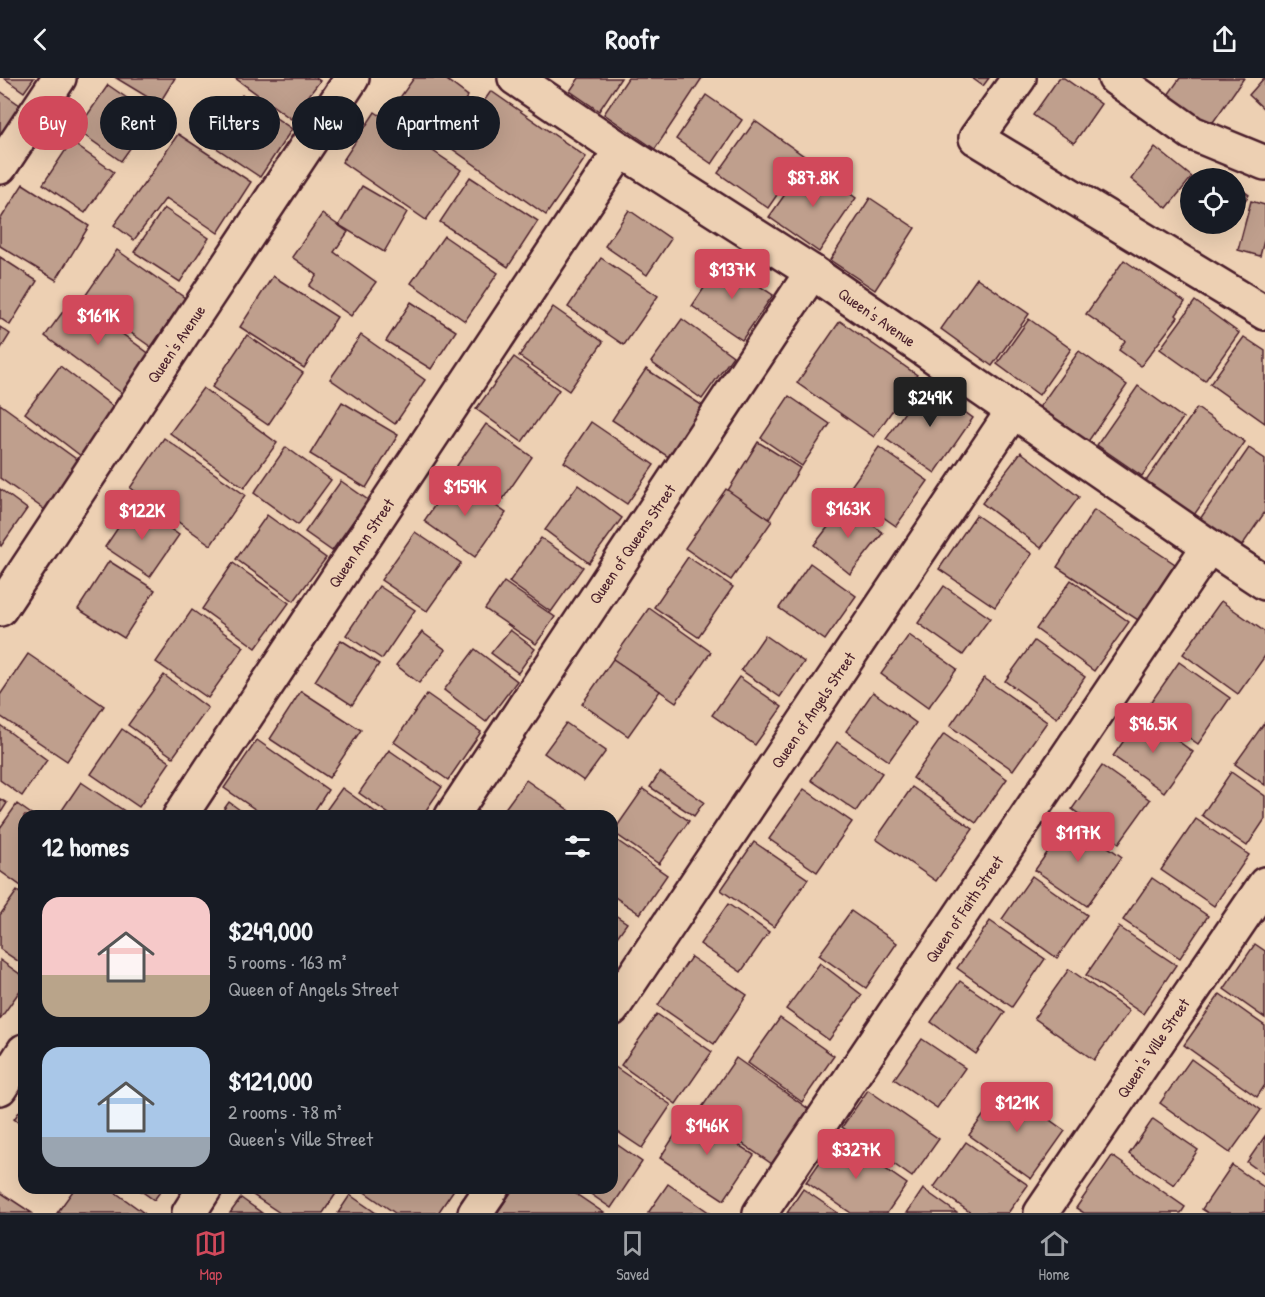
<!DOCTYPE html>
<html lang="en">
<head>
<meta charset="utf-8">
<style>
  :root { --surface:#171b24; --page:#20242c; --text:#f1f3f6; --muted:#9ea1a6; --line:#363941; --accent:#d1495b }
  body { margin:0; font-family:"Patrick Hand",sans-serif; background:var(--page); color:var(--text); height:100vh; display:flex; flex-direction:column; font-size:22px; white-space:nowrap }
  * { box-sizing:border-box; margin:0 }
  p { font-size:20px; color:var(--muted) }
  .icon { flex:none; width:33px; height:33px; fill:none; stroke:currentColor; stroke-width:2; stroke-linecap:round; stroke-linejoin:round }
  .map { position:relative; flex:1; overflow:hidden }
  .details { position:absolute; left:18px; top:732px; width:600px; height:384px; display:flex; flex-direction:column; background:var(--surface); border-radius:18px; box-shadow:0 6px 24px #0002 }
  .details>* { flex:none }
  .hud { position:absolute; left:18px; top:18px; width:600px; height:54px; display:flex; gap:12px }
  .fabs { position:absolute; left:1180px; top:90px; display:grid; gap:12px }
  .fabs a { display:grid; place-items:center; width:66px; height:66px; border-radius:50%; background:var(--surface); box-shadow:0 6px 24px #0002; font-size:30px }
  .price { position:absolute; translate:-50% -51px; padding:0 14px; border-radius:6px; background:var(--accent); color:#fff; font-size:20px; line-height:39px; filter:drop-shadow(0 2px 3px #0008) }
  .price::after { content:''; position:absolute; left:50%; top:36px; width:18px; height:14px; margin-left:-9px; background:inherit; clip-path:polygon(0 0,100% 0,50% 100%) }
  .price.on { background:#222; color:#fff }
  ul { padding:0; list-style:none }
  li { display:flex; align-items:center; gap:18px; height:150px; padding:0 24px }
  li span { display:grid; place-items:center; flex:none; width:168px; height:120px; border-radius:18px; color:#555 }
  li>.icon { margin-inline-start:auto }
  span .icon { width:72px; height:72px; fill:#fffc; stroke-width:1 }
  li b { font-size:26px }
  h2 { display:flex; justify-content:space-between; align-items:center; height:72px; padding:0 24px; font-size:26px }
  .pill { padding:0 21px; border-radius:27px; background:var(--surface); box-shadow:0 6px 24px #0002; font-size:21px; line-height:54px }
  .pill.on { background:var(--accent); color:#fff }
  header { display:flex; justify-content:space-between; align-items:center; height:78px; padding:0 24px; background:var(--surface); font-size:27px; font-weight:700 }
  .tab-bar { display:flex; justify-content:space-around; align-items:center; height:84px; border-top:2px solid var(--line); background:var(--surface); font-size:16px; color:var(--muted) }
  .tab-bar a { display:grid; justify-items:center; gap:3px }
  .tab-bar .on { color:var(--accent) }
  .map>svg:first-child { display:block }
  .building { fill:#bf9f8d; stroke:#4a1f2b; stroke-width:1.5 }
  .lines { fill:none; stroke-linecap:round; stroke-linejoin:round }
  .minor-casing { stroke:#4a1f2b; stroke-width:38 }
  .tertiary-casing { stroke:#4a1f2b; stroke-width:38 }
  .minor { stroke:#edd0b3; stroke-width:33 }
  .tertiary { stroke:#edd0b3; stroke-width:33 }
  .labels { text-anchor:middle; stroke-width:4.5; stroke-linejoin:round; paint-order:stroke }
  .street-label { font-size:16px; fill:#4a1f2b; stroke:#edd0b3 }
</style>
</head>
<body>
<header><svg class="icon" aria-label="back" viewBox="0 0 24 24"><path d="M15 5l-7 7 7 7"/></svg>Roofr<svg class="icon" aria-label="share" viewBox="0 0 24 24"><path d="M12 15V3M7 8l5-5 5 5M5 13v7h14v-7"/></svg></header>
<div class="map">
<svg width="1265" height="1135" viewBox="0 0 1265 1135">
  <rect width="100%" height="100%" fill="#edd0b3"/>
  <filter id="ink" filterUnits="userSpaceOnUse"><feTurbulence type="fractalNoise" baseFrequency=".0167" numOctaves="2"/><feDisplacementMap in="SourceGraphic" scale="12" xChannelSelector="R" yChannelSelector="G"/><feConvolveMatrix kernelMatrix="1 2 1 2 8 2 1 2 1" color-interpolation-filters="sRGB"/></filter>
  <g filter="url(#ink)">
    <!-- building -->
    <g class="building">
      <path d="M 4,0 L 34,0 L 24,14 Z"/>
      <path d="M 116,0 L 175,0 L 159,26 Z"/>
      <path d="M 235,0 L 316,0 L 320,3 L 291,41 Z"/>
      <path d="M 414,0 L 444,0 L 468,18 L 434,64 L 391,32 Z"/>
      <path d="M 579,0 L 621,0 L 599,33 L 570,13 Z"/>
      <path d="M 628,0 L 702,0 L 655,71 L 604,36 Z"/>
      <path d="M 972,0 L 989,0 L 983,8 Z"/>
      <path d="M 1059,0 L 1064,0 L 1101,26 L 1074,65 L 1033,37 Z"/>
      <path d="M 1180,0 L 1244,0 L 1204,57 L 1161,27 Z"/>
      <path d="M 1264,0 L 1265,0 L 1265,32 L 1249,17 Z"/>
      <path d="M 108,7 L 153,38 L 121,83 L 77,52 Z"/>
      <path d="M 0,13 L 24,30 L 0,64 Z"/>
      <path d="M 491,13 L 586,79 L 546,137 L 451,70 Z"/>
      <path d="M 242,17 L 292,51 L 260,99 L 209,65 Z"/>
      <path d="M 706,17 L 742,42 L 712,86 L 676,61 Z"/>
      <path d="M 375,34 L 461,92 L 426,142 L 342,84 Z"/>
      <path d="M 755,43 L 804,78 L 768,130 L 718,95 Z"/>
      <path d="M 178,56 L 251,104 L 218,155 L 166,120 L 134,162 L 114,147 L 149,99 Z"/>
      <path d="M 71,64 L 114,94 L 85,135 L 43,106 Z"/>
      <path d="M 1155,69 L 1192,99 L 1167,130 L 1131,101 Z"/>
      <path d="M 807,85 L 856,120 L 819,174 L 769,139 Z"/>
      <path d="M 470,99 L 538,143 L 508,189 L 440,144 Z"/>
      <path d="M 23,106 L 89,148 L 56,202 L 0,168 L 0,142 Z"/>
      <path d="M 1236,107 L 1249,117 L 1236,135 Z"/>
      <path d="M 362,108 L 407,134 L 384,174 L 339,147 Z"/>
      <path d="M 870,120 L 915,150 L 875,212 L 830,182 Z"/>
      <path d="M 1251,123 L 1265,127 L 1265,159 L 1260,178 L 1238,172 Z"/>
      <path d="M 164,130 L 209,160 L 180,204 L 134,174 Z"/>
      <path d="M 629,132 L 671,161 L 647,197 L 605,168 Z"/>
      <path d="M 322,136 L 348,154 L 334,174 L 376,204 L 351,238 L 309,208 L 317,197 L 292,179 Z"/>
      <path d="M 444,158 L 498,195 L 465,243 L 411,205 Z"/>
      <path d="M 117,172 L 185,220 L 151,269 L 83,221 Z"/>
      <path d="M 0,179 L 37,203 L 10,247 L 0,240 Z"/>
      <path d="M 601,180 L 658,218 L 624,267 L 568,229 Z"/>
      <path d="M 1124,182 L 1185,224 L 1176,237 L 1178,239 L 1141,288 L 1119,272 L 1125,263 L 1086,236 Z"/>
      <path d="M 722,183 L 773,217 L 742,262 L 692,228 Z"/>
      <path d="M 273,198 L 337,239 L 304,290 L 240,249 Z"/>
      <path d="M 977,200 L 1029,236 L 992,288 L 941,251 Z"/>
      <path d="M 73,220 L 151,277 L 123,316 L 45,258 Z"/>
      <path d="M 1195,223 L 1239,255 L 1205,303 L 1160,271 Z"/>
      <path d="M 411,224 L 456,253 L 431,291 L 386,263 Z"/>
      <path d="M 553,229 L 603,264 L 569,313 L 519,278 Z"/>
      <path d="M 682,241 L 733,278 L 702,321 L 651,284 Z"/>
      <path d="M 1029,241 L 1071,271 L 1039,317 L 997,286 Z"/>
      <path d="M 840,243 L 917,297 L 874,359 L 797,305 Z"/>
      <path d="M 0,249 L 10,256 L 0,272 Z"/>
      <path d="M 247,257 L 303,295 L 268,347 L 212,309 Z"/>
      <path d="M 361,257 L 425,302 L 395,346 L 330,301 Z"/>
      <path d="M 1244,259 L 1265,273 L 1265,345 L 1210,306 Z"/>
      <path d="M 1079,273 L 1127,307 L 1087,365 L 1038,331 Z"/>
      <path d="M 514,279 L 559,312 L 522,364 L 476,331 Z"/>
      <path d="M 60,288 L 116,331 L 81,378 L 25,335 Z"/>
      <path d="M 646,291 L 703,328 L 670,380 L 612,342 Z"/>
      <path d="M 925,305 L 973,340 L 935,395 L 886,361 Z"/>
      <path d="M 1138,308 L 1183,340 L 1142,398 L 1097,367 Z"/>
      <path d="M 203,310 L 277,365 L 244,410 L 170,355 Z"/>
      <path d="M 789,318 L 830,346 L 802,388 L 761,360 Z"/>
      <path d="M 342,324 L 398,357 L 366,410 L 310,376 Z"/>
      <path d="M 0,326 L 83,386 L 48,434 L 0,400 Z"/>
      <path d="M 1197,330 L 1245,364 L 1194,437 L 1146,403 Z"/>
      <path d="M 591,344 L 654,387 L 627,426 L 564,384 Z"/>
      <path d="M 486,346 L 532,379 L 503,421 L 456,389 Z"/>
      <path d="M 164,360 L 245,417 L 211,467 L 130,410 Z"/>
      <path d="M 758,364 L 800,390 L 769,441 L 727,414 Z"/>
      <path d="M 286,369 L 331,402 L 298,447 L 254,415 Z"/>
      <path d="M 879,369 L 928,403 L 896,448 L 847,414 Z"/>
      <path d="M 1249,370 L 1265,381 L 1265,434 L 1241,469 L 1200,441 Z"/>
      <path d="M 1021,374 L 1079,419 L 1041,470 L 982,425 Z"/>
      <path d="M 454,399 L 506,435 L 475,479 L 424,443 Z"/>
      <path d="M 341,403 L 368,422 L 332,473 L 305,454 Z"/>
      <path d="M 578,407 L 622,440 L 589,485 L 545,452 Z"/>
      <path d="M 0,411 L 27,431 L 1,468 L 0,467 Z"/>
      <path d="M 726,411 L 772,443 L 731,502 L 685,470 Z"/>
      <path d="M 134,426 L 179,457 L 150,499 L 105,469 Z"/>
      <path d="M 846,426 L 883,455 L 850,496 L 814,467 Z"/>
      <path d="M 1094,432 L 1175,486 L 1138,542 L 1057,489 Z"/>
      <path d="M 267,437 L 326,480 L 294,523 L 236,481 Z"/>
      <path d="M 976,437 L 1032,476 L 995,529 L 939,491 Z"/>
      <path d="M 415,454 L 461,485 L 427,533 L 381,502 Z"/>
      <path d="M 541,460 L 583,489 L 551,534 L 509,504 Z"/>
      <path d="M 688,479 L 733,509 L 698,559 L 654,529 Z"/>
      <path d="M 109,483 L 155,512 L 124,560 L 78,531 Z"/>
      <path d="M 233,485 L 289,525 L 256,570 L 202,531 Z"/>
      <path d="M 810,485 L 856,518 L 825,562 L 779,530 Z"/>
      <path d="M 1071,502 L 1129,544 L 1094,593 L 1036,551 Z"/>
      <path d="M 504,504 L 555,539 L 536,566 L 485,531 Z"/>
      <path d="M 379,508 L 415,532 L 382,581 L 346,557 Z"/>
      <path d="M 944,508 L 990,540 L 963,577 L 918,545 Z"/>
      <path d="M 1221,523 L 1265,554 L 1265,578 L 1238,616 L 1183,576 Z"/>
      <path d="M 649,530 L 711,574 L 676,624 L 613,581 Z"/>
      <path d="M 192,532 L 244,569 L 208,620 L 156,584 Z"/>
      <path d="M 510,552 L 535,571 L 518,595 L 491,575 Z"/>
      <path d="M 422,554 L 446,572 L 419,605 L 396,587 Z"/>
      <path d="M 765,557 L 804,584 L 780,619 L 741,592 Z"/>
      <path d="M 909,557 L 957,591 L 928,630 L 881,596 Z"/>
      <path d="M 341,562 L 379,586 L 352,627 L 315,603 Z"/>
      <path d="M 1034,563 L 1085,599 L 1057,640 L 1005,603 Z"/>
      <path d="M 475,571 L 517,603 L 486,644 L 444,612 Z"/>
      <path d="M 28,576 L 104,628 L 67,683 L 0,638 L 0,617 Z"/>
      <path d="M 613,581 L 660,613 L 628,658 L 582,626 Z"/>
      <path d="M 1179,584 L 1230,620 L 1198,666 L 1147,630 Z"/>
      <path d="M 164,597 L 208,630 L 173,679 L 128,647 Z"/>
      <path d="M 739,599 L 782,629 L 755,667 L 712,637 Z"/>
      <path d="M 984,600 L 1047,644 L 1013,692 L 950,648 Z"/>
      <path d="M 301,613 L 361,652 L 329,700 L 270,661 Z"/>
      <path d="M 873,614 L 916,645 L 889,683 L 846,653 Z"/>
      <path d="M 427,616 L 481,654 L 448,702 L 394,664 Z"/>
      <path d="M 1142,637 L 1193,674 L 1164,714 L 1113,678 Z"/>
      <path d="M 1265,644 L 1265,707 L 1235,686 Z"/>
      <path d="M 566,645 L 606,673 L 584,703 L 544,675 Z"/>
      <path d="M 0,647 L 47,682 L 22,718 L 0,702 Z"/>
      <path d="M 122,651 L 170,684 L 139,729 L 91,696 Z"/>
      <path d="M 944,656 L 1007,701 L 976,745 L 913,700 Z"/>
      <path d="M 257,662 L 328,712 L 311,738 L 265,738 L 224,710 Z"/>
      <path d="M 837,664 L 882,695 L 856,733 L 811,702 Z"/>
      <path d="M 389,672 L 442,709 L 422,738 L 392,738 L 359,715 Z"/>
      <path d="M 1102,688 L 1150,722 L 1119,765 L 1072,731 Z"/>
      <path d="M 660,694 L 704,724 L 694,738 L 650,709 Z"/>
      <path d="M 1231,694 L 1265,718 L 1265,741 L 1247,768 L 1202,737 Z"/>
      <path d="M 526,702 L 570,733 L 566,738 L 504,738 L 501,736 Z"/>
      <path d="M 81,704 L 132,738 L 58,738 Z"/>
      <path d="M 912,709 L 973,751 L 936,803 L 876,761 Z"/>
      <path d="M 342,710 L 381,738 L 322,738 Z"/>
      <path d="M 643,711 L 689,743 L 659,786 L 613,754 Z"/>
      <path d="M 804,711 L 852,744 L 817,794 L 769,761 Z"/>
      <path d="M 0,721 L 7,725 L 0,736 Z"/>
      <path d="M 229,724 L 248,738 L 219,738 Z"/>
      <path d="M 17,726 L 34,738 L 24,738 L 24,810 L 0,793 L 0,750 Z"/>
      <path d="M 1196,741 L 1249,777 L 1214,828 L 1161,792 Z"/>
      <path d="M 1070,742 L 1122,779 L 1087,828 L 1035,792 Z"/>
      <path d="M 612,759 L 667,797 L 640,836 L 612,817 Z"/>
      <path d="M 754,764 L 808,801 L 774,849 L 721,812 Z"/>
      <path d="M 1032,798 L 1087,837 L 1057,880 L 1002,841 Z"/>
      <path d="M 1152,800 L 1208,838 L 1180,880 L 1123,842 Z"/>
      <path d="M 17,813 L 24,818 L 24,887 L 0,871 L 0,837 Z"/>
      <path d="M 728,826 L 769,854 L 741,894 L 700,866 Z"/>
      <path d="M 851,833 L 897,865 L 866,910 L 819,877 Z"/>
      <path d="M 612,835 L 627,845 L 612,866 Z"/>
      <path d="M 990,843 L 1045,881 L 1012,929 L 957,890 Z"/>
      <path d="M 1119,849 L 1176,887 L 1143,936 L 1086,897 Z"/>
      <path d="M 1255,866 L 1265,873 L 1265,940 L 1224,911 Z"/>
      <path d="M 691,879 L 747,917 L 714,966 L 658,927 Z"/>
      <path d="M 0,882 L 24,899 L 24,907 L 0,941 Z"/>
      <path d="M 820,885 L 862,917 L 829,962 L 786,931 Z"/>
      <path d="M 1069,891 L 1129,933 L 1094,982 L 1034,940 Z"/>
      <path d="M 960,903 L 1005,934 L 976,976 L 931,944 Z"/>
      <path d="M 1220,916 L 1265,948 L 1265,1007 L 1257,1019 L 1184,967 Z"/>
      <path d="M 657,936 L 712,974 L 676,1026 L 621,987 Z"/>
      <path d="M 780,940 L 834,978 L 802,1024 L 748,985 Z"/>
      <path d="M 922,961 L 965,990 L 937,1030 L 894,1001 Z"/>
      <path d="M 736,980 L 810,1032 L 772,1086 L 698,1035 Z"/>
      <path d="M 1191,981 L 1261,1032 L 1230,1075 L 1160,1025 Z"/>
      <path d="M 612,987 L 671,1027 L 642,1070 L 612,1050 Z"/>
      <path d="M 1004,1009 L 1065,1053 L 1031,1101 L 969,1057 Z"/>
      <path d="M 868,1012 L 939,1061 L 912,1099 L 842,1049 Z"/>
      <path d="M 24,1027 L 24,1049 L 14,1041 Z"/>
      <path d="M 689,1035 L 754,1077 L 724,1122 L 660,1080 Z"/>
      <path d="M 1153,1041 L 1198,1072 L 1174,1107 L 1129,1076 Z"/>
      <path d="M 838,1058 L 907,1106 L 887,1135 L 851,1135 L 806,1104 Z"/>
      <path d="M 1265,1058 L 1265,1097 L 1247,1084 Z"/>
      <path d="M 612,1063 L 642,1084 L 611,1130 L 582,1110 L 612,1110 Z"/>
      <path d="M 966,1064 L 1028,1107 L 1008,1135 L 971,1135 L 934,1109 Z"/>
      <path d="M 1112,1078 L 1185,1129 L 1181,1135 L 1084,1135 L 1076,1130 Z"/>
      <path d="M 1232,1087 L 1265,1110 L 1265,1135 L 1208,1135 L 1202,1131 Z"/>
      <path d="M 668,1106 L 710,1135 L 648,1135 Z"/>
      <path d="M 75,1110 L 109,1110 L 144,1135 L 57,1135 Z"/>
      <path d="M 137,1110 L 163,1110 L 154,1122 Z"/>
      <path d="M 258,1110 L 338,1110 L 339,1111 L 323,1135 L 280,1135 L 253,1117 Z"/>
      <path d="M 361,1110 L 455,1110 L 438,1135 L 395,1135 L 360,1111 Z"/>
      <path d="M 514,1110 L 567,1110 L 604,1135 L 497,1135 Z"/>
      <path d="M 803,1111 L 838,1135 L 787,1135 Z"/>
      <path d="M 923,1111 L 957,1135 L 907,1135 Z"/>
      <path d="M 0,1114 L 32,1135 L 0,1135 Z"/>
      <path d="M 350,1117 L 376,1135 L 338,1135 Z"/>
      <path d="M 241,1120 L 262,1135 L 230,1135 Z"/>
    </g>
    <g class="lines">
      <!-- minor casing -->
      <g class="minor-casing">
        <g id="minor">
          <path d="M 515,0 L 621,72 L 812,194 L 1209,468 L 1265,505"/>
          <path d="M 1019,0 L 976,60 L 1265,235"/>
          <path d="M 1115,0 L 1192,55 L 1265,85"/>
          <path d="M 0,89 L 59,0"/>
          <path d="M 180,738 L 621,72"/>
          <path d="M 452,738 L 812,194"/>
          <path d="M 612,931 L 1013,333"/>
          <path d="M 0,1010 L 24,973"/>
          <path d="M 189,1135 L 205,1110"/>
          <path d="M 475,1135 L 492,1110"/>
          <path d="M 760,1135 L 1209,468"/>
          <path d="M 1041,1135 L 1265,806"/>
        </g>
      </g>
      <!-- tertiary casing -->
      <g class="tertiary-casing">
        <path id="tertiary" d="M 0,531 L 352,0"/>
      </g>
      <!-- minor -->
      <use href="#minor" class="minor"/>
      <!-- tertiary -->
      <use href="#tertiary" class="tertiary"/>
    </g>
  </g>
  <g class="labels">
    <!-- street labels -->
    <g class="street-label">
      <text transform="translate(877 239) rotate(35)" y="6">Queen's Avenue</text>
      <text transform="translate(176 266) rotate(-56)" y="6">Queen's Avenue</text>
      <text transform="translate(361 465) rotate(-56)" y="6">Queen Ann Street</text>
      <text transform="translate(632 466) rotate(-56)" y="6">Queen of Queens Street</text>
      <text transform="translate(813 632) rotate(-56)" y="6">Queen of Angels Street</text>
      <text transform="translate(964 831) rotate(-56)" y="6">Queen of Faith Street</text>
      <text transform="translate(1153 970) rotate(-56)" y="6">Queen's Ville Street</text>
    </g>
  </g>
</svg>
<div class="fabs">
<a><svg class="icon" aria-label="locate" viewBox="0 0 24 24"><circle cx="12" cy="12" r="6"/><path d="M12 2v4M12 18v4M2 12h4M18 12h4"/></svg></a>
</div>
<b class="price" style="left:813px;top:130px">$87.8K</b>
<b class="price" style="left:732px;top:222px">$137K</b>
<b class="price" style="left:98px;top:268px">$161K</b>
<b class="price on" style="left:930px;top:350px">$249K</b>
<b class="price" style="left:465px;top:439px">$159K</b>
<b class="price" style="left:848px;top:461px">$163K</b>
<b class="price" style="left:142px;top:463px">$122K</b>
<b class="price" style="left:1153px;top:676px">$96.5K</b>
<b class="price" style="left:1078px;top:785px">$117K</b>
<b class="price" style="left:1017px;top:1055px">$121K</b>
<b class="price" style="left:707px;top:1078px">$146K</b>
<b class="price" style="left:856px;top:1102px">$327K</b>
<div class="hud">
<a class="pill on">Buy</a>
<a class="pill">Rent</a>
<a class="pill">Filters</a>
<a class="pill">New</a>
<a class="pill">Apartment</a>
</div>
<section class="details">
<h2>12 homes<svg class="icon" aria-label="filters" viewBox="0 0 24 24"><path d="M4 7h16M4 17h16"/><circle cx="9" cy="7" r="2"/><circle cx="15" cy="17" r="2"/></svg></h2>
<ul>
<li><span style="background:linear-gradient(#f6c9c9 65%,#b9a48a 0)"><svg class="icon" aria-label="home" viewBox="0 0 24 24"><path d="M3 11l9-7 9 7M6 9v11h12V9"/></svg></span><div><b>$249,000</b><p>5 rooms · 163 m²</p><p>Queen of Angels Street</p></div></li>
<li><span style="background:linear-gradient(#a9c7e8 75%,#9aa5b1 0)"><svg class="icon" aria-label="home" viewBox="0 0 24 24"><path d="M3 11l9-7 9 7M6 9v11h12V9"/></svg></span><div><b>$121,000</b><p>2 rooms · 78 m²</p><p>Queen's Ville Street</p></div></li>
</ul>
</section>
</div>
<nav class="tab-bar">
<a class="on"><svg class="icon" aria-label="map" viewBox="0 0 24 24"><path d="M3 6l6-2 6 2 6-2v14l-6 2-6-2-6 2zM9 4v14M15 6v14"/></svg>Map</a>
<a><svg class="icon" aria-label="saved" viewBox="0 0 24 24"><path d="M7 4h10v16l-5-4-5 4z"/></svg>Saved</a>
<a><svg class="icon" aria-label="home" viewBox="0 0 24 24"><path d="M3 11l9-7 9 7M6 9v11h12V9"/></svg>Home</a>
</nav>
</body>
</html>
